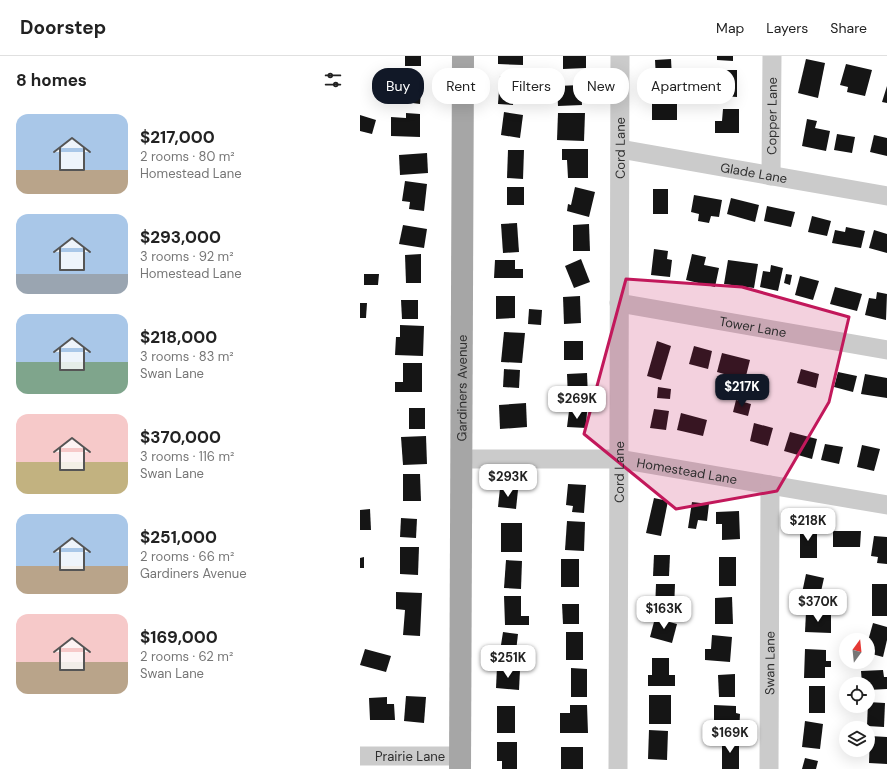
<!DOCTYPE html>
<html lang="en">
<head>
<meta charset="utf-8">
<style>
  :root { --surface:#fff; --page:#f2f2f2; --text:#222; --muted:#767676; --line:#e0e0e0; --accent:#111827 }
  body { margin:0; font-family:"DM Sans",sans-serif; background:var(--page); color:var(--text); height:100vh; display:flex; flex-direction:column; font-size:15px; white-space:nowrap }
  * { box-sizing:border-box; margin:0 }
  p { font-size:13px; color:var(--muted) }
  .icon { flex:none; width:22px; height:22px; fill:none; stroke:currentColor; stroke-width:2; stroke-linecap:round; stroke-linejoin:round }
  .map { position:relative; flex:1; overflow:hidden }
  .side { display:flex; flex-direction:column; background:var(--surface); width:360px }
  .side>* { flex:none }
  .hud { position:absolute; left:12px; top:12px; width:380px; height:36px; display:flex; gap:8px }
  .needle { width:26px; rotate:15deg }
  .controls { position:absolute; left:479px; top:577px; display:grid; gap:8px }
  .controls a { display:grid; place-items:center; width:36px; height:36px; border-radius:50%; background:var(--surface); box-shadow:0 4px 16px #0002; font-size:20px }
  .price { position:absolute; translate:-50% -34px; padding:0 9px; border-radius:8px; background:#fff; color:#222; font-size:13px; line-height:26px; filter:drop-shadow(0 1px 2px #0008) }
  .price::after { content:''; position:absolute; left:50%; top:24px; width:12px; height:9px; margin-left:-6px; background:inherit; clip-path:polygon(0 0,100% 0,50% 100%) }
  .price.selected { background:var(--accent); color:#fff }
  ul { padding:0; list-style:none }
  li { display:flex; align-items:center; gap:12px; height:100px; padding:0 16px }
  li span { display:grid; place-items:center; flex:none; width:112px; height:80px; border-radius:12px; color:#555 }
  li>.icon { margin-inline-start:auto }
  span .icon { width:48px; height:48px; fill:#fffc; stroke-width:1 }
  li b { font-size:17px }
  h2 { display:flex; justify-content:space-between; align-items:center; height:48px; padding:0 16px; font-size:17px }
  .chip { padding:0 14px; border-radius:16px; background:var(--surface); box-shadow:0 4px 16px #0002; font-size:14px; line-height:36px }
  .chip.selected { background:var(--accent); color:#fff }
  header { display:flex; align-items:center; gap:24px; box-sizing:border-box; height:56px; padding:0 20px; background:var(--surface); border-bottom:1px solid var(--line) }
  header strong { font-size:19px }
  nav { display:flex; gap:22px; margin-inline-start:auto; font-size:14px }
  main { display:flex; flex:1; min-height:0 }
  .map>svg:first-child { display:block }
  .building { fill:#151515 }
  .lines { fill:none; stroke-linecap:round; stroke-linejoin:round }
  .minor { stroke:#cbcbcb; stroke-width:19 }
  .major { stroke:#a6a6a6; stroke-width:22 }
  .marked { fill:#c2185b; fill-opacity:0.2; stroke:#c2185b; stroke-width:3; stroke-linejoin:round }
  .labels { text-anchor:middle; stroke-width:4; stroke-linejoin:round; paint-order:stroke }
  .street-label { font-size:13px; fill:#2e2e2e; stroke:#fff }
</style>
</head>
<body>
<header>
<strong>Doorstep</strong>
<nav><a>Map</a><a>Layers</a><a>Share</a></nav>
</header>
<main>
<section class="side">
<h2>8 homes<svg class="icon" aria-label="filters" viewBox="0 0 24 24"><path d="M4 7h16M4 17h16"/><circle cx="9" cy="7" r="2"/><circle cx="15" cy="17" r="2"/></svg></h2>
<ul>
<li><span style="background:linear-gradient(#a9c7e8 70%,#b9a48a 0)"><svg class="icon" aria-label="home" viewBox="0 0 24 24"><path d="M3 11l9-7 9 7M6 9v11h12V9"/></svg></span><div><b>$217,000</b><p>2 rooms · 80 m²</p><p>Homestead Lane</p></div></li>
<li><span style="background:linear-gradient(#a9c7e8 75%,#9aa5b1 0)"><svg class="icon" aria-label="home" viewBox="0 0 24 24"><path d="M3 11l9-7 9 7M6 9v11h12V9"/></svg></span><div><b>$293,000</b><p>3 rooms · 92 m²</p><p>Homestead Lane</p></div></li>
<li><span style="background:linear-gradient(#a9c7e8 60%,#7fa58c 0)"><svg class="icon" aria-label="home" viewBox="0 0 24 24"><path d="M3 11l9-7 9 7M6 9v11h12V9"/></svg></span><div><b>$218,000</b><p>3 rooms · 83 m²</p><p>Swan Lane</p></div></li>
<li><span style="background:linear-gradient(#f6c9c9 60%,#c2b280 0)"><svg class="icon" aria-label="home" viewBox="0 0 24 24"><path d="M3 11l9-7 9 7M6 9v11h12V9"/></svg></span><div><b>$370,000</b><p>3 rooms · 116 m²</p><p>Swan Lane</p></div></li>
<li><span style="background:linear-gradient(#a9c7e8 65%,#b9a48a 0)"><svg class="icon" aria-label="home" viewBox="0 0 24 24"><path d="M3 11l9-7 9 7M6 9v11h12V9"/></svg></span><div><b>$251,000</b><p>2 rooms · 66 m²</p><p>Gardiners Avenue</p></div></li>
<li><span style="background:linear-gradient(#f6c9c9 60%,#b9a48a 0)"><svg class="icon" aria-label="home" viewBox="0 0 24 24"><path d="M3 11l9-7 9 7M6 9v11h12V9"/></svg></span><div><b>$169,000</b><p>2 rooms · 62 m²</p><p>Swan Lane</p></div></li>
</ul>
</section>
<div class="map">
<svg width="527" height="713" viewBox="0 0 527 713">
  <rect width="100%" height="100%" fill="#fff"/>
  <!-- building -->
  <g class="building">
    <rect x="45" y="0" width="16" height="10"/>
    <path d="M 138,0 L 163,0 L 163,9 L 138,8 Z"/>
    <path d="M 203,0 L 226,0 L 226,12 L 203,13 Z"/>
    <path d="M 357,0 L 373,0 L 373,5 L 357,4 Z"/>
    <path d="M 311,3 L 312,22 L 296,23 L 295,4 Z"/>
    <path d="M 446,3 L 465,7 L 458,42 L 438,37 Z"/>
    <path d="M 486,8 L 512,14 L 505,40 L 487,36 L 488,31 L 480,29 Z"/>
    <path d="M 362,14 L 377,14 L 377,41 L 361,40 Z"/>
    <path d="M 140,20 L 156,21 L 153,49 L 138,48 Z"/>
    <path d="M 46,21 L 62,23 L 60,48 L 44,46 Z"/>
    <path d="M 311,25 L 324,26 L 323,34 L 311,34 Z"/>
    <path d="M 221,29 L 222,49 L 198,50 L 197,30 Z"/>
    <path d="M 527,30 L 527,47 L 522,46 Z"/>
    <path d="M 292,38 L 310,38 L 310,47 L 317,47 L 317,64 L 292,64 Z"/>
    <path d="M 363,53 L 379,53 L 379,77 L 355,77 L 355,65 L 362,65 Z"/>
    <path d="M 144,56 L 163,59 L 160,82 L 141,79 Z"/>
    <path d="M 46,57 L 60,58 L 60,81 L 31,80 L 31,61 L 46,62 Z"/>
    <path d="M 198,57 L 225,57 L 224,85 L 197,84 Z"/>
    <path d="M 0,59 L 16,64 L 12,78 L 0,75 Z"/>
    <path d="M 447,63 L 457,65 L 455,72 L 470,75 L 466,95 L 442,90 Z"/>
    <path d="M 477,78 L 495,81 L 492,97 L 474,94 Z"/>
    <path d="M 514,79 L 527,82 L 527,100 L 510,96 Z"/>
    <path d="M 202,93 L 228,93 L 228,122 L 208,122 L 207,104 L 202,104 Z"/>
    <path d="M 148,94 L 164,94 L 163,123 L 147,122 Z"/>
    <path d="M 67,97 L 68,117 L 40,119 L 39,99 Z"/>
    <path d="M 45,125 L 67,128 L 64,155 L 49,153 L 50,146 L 42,145 Z"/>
    <rect x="147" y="131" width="17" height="18"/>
    <path d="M 215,131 L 235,136 L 229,161 L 207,155 L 208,148 L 211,149 Z"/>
    <rect x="293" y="133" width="15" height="25"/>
    <path d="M 334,139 L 362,144 L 359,161 L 351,160 L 349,167 L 338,165 L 339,158 L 331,156 Z"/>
    <path d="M 371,142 L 399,149 L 395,166 L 367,158 Z"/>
    <path d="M 407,150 L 435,156 L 431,171 L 404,165 Z"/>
    <path d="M 452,160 L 471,165 L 467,180 L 448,176 Z"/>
    <path d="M 157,167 L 159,196 L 143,197 L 141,168 Z"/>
    <path d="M 229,168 L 230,195 L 213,195 L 213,169 Z"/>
    <path d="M 43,169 L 67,173 L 64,192 L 39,188 Z"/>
    <path d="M 486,171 L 505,175 L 501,192 L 472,187 L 475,174 L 485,176 Z"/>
    <path d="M 514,174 L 527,178 L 527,197 L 509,192 Z"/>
    <path d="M 294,193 L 308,195 L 307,203 L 312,204 L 310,221 L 291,219 Z"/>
    <path d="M 61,198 L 61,227 L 46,227 L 45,199 Z"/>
    <path d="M 332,198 L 346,201 L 344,209 L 359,212 L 355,231 L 326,224 Z"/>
    <path d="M 221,203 L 230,226 L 214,232 L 205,210 Z"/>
    <path d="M 135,204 L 155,204 L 155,213 L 163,213 L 163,222 L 134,222 Z"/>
    <path d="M 368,204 L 398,208 L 394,232 L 364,228 Z"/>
    <path d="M 411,209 L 423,212 L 418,235 L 400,231 L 403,215 L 410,216 Z"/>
    <path d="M 4,218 L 19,218 L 18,229 L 4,229 Z"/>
    <path d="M 426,218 L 432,219 L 430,229 L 424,227 Z"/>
    <path d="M 440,220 L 459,225 L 453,244 L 435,239 Z"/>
    <path d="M 475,231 L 502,238 L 497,255 L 470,248 Z"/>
    <path d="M 517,236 L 527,238 L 526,264 L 505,259 L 509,242 L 516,243 Z"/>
    <path d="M 136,240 L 155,240 L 155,262 L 136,263 Z"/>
    <path d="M 220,240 L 221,267 L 204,268 L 203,241 Z"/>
    <path d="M 41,244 L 58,244 L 58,263 L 42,263 Z"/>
    <path d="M 0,247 L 7,247 L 6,262 L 0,262 Z"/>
    <path d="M 169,253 L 182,254 L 181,269 L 168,268 Z"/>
    <path d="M 40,269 L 64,270 L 63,300 L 35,299 L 36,281 L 40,281 Z"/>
    <path d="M 144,276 L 165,277 L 162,307 L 141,306 Z"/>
    <rect x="204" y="285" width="19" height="19"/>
    <path d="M 297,285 L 311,290 L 301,324 L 287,320 Z"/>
    <path d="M 334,290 L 352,295 L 348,313 L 329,308 Z"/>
    <path d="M 362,297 L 390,304 L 385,324 L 357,316 Z"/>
    <path d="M 43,307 L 62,307 L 62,336 L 35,336 L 35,326 L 43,326 Z"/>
    <path d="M 144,313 L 160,314 L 159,332 L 143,331 Z"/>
    <path d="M 441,313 L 459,318 L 456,332 L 437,327 Z"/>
    <path d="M 478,316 L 497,320 L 493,336 L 474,331 Z"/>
    <path d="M 227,317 L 228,341 L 208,342 L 207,318 Z"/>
    <path d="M 505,318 L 527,322 L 527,342 L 501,338 Z"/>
    <path d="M 298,331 L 311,333 L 310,343 L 297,342 Z"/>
    <path d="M 376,344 L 391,348 L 388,360 L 373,356 Z"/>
    <path d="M 166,347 L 167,371 L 140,373 L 139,349 Z"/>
    <rect x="49" y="352" width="16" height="21"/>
    <path d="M 294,353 L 309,355 L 306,374 L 290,372 Z"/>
    <path d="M 209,355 L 227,356 L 226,372 L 207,371 Z"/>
    <path d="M 321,357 L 347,364 L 343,380 L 317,374 Z"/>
    <path d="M 394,367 L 413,372 L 408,390 L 390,385 Z"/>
    <path d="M 430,376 L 457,383 L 452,403 L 424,395 Z"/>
    <path d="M 66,380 L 67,408 L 43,409 L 41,381 Z"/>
    <path d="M 465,388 L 483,391 L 479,408 L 461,404 Z"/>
    <path d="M 502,389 L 520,393 L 514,415 L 497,411 Z"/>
    <path d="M 43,418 L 60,418 L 61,445 L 43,445 Z"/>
    <path d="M 208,428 L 226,429 L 224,457 L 212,456 L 213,450 L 206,449 Z"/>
    <path d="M 140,432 L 158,434 L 156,453 L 138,451 Z"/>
    <path d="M 294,442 L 308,445 L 301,480 L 286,477 Z"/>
    <path d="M 332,446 L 349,448 L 347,465 L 338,464 L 336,473 L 328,472 Z"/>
    <path d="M 10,453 L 11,474 L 0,474 L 0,454 Z"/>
    <path d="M 379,455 L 380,483 L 362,484 L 362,468 L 356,468 L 356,456 Z"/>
    <path d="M 41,462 L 57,463 L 56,482 L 40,481 Z"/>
    <path d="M 207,465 L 225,466 L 224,495 L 205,494 Z"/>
    <rect x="141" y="467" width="21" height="29"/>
    <rect x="440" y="469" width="17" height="33"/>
    <path d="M 473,475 L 501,475 L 500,491 L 473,491 Z"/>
    <path d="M 514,480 L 527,481 L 527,508 L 517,507 L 518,501 L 511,500 Z"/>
    <path d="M 40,491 L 59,491 L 58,519 L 40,518 Z"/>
    <path d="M 294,499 L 310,499 L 309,520 L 293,520 Z"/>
    <path d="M 4,501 L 4,512 L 0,512 L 0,502 Z"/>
    <rect x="359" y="501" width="17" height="29"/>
    <rect x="201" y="503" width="18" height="28"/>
    <path d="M 146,504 L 162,505 L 161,533 L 144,532 Z"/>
    <path d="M 446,518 L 464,522 L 458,549 L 450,547 L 452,539 L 442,537 Z"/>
    <path d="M 296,528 L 315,528 L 314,554 L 295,554 Z"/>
    <rect x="512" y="528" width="15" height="32"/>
    <path d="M 36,536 L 62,537 L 60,580 L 43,579 L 45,554 L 36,553 Z"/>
    <path d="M 144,540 L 161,540 L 161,560 L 169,560 L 169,569 L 145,569 Z"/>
    <path d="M 372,541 L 373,568 L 355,568 L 355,542 Z"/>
    <path d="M 202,548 L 219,548 L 219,568 L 203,568 Z"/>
    <path d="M 446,556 L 471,557 L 471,577 L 445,576 Z"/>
    <path d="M 295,562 L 317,568 L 312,587 L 290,581 Z"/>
    <path d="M 513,567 L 527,571 L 527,584 L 523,601 L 508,597 L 508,585 Z"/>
    <path d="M 143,576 L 158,578 L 155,604 L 139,602 Z"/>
    <rect x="206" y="576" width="17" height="28"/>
    <path d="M 352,579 L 372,581 L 370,606 L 345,604 L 345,593 L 351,593 Z"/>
    <path d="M 5,593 L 31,600 L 26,616 L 0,609 Z"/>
    <path d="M 445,593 L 466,594 L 466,605 L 471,605 L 471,611 L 465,611 L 465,622 L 444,622 Z"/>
    <path d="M 292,602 L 309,602 L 309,619 L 315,619 L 315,630 L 288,630 L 288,619 L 292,619 Z"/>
    <path d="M 137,611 L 160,614 L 159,634 L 136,632 Z"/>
    <path d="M 211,612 L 227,613 L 227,641 L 211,641 Z"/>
    <path d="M 523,614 L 524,621 L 527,621 L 527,633 L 508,634 L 508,628 L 502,628 L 501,615 Z"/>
    <path d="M 375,618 L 375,641 L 359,641 L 358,619 Z"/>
    <rect x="449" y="630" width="16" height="27"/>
    <rect x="289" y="639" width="22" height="29"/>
    <path d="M 46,640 L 66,641 L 64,667 L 44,665 Z"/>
    <path d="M 27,641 L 27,648 L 34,648 L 35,664 L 10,664 L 9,642 Z"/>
    <path d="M 508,646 L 525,647 L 524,671 L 507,670 Z"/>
    <path d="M 210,649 L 227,649 L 228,677 L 200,677 L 200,657 L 210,657 Z"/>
    <path d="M 354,649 L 376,650 L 376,657 L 380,658 L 379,678 L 363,678 L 363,669 L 354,669 Z"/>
    <rect x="137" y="650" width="18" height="27"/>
    <path d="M 445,665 L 463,668 L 460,693 L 442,691 Z"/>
    <path d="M 289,674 L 308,675 L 307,704 L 288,703 Z"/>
    <path d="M 510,680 L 527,681 L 527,708 L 509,707 Z"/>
    <rect x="362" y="684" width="17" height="29"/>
    <path d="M 137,686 L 157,686 L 157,713 L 142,713 L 142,705 L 137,705 Z"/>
    <rect x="201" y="691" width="22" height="22"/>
    <path d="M 445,702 L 458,705 L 456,713 L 442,713 Z"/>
  </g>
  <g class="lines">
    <!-- minor -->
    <g class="minor">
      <path id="s1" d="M 260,93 L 527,140"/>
      <path id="s2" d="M 411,120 L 412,0"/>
      <path id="s3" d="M 259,247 L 527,294"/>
      <path id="s4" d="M 101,403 L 259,403 L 527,449"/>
      <path id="s5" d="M 0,700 L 100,700"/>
      <path id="s6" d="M 258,713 L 260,0"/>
      <path id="s7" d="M 409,713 L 410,429"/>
    </g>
    <!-- major -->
    <path class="major" id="s8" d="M 100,713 L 103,0"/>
  </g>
  <!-- marked area -->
  <path class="marked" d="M 266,223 L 382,231 L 489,261 L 469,346 L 417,435 L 316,453 L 224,378 Z"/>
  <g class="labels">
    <!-- street labels -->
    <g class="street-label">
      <text dy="5" stroke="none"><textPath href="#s2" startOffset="60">Copper Lane</textPath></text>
      <text dy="5" stroke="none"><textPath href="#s6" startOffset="621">Cord Lane</textPath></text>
      <text dy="5" stroke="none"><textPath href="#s1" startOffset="136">Glade Lane</textPath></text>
      <text dy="5" stroke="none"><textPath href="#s3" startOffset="136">Tower Lane</textPath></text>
      <text dy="5" stroke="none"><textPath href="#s8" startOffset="381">Gardiners Avenue</textPath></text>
      <text dy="5" stroke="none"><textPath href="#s4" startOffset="227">Homestead Lane</textPath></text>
      <text dy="5" stroke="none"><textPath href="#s6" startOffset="297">Cord Lane</textPath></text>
      <text dy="5" stroke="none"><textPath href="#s7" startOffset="106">Swan Lane</textPath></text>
      <text dy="5" stroke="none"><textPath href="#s5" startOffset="50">Prairie Lane</textPath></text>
    </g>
  </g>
</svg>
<div class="controls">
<a><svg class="needle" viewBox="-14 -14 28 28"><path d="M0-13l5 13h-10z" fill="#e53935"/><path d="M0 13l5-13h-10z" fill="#767676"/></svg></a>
<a><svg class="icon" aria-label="locate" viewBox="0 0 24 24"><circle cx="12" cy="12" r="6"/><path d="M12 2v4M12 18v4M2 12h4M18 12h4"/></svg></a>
<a><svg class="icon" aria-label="layers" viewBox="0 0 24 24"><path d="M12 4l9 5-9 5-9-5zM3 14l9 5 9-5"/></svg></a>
</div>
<b class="price selected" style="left:382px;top:352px">$217K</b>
<b class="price" style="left:217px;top:364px">$269K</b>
<b class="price" style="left:148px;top:442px">$293K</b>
<b class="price" style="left:448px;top:486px">$218K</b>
<b class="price" style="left:458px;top:567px">$370K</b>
<b class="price" style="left:304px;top:574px">$163K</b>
<b class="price" style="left:148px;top:623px">$251K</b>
<b class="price" style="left:370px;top:698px">$169K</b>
<div class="hud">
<a class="chip selected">Buy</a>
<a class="chip">Rent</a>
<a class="chip">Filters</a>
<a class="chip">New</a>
<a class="chip">Apartment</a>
</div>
</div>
</main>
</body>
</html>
